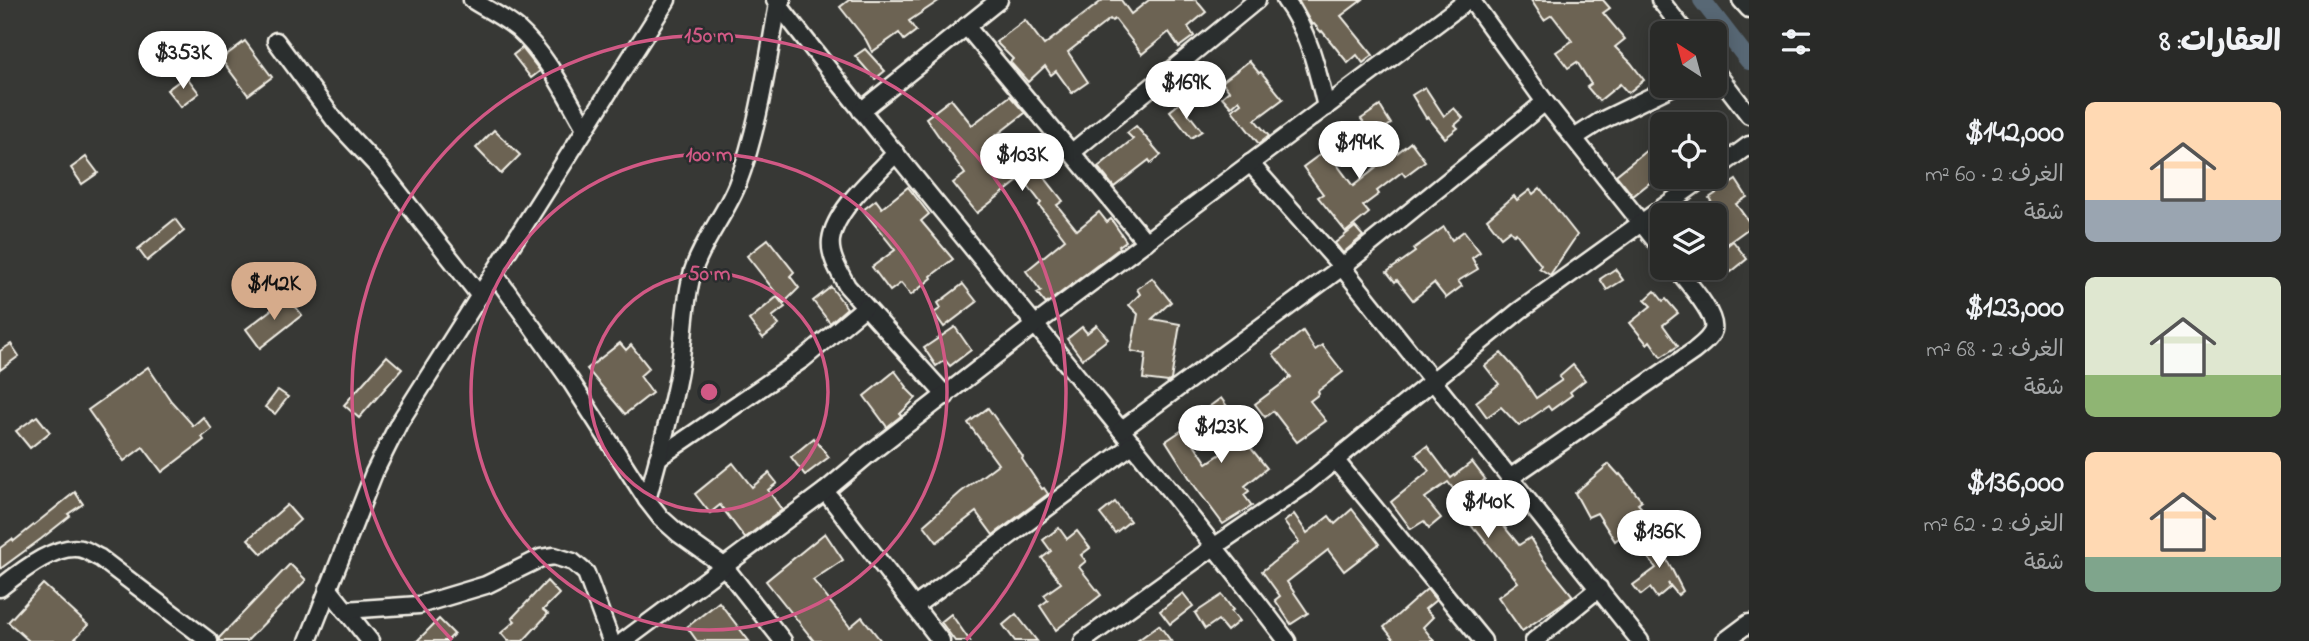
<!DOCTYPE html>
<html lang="ar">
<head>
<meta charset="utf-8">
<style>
  :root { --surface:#292a28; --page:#353634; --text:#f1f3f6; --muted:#a5a7a8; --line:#454645; --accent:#d6ab8b }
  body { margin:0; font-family:"Indie Flower","Playpen Sans Arabic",sans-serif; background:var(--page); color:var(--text); direction:rtl; height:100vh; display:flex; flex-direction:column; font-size:26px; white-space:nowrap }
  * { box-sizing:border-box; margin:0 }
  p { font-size:23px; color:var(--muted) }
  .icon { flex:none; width:38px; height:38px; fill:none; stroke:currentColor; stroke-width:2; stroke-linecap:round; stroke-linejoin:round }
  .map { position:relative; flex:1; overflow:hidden; direction:ltr }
  .panel { display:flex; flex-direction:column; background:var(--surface); width:560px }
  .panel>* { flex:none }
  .needle { width:46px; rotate:324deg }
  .buttons { position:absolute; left:1650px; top:21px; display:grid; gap:14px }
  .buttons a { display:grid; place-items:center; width:77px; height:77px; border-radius:10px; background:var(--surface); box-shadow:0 4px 18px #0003,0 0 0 2px var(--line); font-size:35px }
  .price { position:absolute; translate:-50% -60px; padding:0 16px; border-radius:24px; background:#fff; color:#222; font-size:23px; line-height:46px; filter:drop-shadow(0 2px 4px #0008) }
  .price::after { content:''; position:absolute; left:50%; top:42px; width:21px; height:16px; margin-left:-10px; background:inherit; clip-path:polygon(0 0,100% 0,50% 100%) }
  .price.on { background:var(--accent); color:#111 }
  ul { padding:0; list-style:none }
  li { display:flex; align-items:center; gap:21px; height:175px; padding:0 28px }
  li span { display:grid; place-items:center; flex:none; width:196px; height:140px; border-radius:10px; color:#555 }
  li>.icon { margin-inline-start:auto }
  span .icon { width:84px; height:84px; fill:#fffc; stroke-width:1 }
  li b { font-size:30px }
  h2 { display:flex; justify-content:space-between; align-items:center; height:84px; padding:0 28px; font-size:30px }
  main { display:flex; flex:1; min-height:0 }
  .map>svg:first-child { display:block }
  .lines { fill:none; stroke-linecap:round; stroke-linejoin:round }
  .canal { stroke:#586774; stroke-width:18 }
  .building { fill:#6c6353; stroke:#f4f1e8; stroke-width:2 }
  .minor-casing { stroke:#f4f1e8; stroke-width:21 }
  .minor { stroke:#2a2d2e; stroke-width:16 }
  .ring { fill:none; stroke:#d15985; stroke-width:3.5 }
  .centre { fill:#d15985; stroke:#2a2d2e; stroke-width:3.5 }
  .ring-label { font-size:21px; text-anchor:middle; font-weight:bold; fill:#d15985; stroke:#2a2d2e; stroke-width:5; stroke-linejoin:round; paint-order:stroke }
</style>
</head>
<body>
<main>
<section class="panel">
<h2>العقارات: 8<svg class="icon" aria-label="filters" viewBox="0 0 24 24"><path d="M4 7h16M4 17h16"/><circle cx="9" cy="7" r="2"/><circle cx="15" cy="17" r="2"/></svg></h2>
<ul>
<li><span style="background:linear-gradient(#ffd9b3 70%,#9aa5b1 0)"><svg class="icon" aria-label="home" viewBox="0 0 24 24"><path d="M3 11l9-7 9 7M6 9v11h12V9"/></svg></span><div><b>$142,000</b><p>الغرف: 2 · 60 m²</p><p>شقة</p></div></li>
<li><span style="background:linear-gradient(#dfe7d0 70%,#8fb573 0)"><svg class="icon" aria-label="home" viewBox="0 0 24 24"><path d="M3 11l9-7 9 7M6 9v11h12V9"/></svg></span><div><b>$123,000</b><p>الغرف: 2 · 68 m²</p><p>شقة</p></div></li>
<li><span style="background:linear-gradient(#ffd9b3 75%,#7fa58c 0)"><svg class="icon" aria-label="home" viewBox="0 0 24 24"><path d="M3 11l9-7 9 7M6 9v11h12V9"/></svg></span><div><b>$136,000</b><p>الغرف: 2 · 62 m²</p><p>شقة</p></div></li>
</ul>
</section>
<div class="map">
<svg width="1749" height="641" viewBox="0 0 1749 641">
  <rect width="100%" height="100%" fill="#373835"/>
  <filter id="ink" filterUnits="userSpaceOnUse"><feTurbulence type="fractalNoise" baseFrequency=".0143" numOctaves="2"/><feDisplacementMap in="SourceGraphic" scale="14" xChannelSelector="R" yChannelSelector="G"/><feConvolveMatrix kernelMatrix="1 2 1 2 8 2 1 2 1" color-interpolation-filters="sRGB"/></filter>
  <g filter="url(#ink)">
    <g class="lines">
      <!-- canal -->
      <path class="canal" d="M 1702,0 L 1749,61"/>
    </g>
    <!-- building -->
    <g class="building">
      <path d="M 849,0 L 940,0 L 909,21 L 916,31 L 904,40 L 899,33 L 872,52 L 866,40 L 840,7 Z"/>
      <path d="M 1103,0 L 1121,0 L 1131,14 L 1149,0 L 1196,0 L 1206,12 L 1188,27 L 1194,36 L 1179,47 L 1169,32 L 1142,54 L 1115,19 L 1112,21 L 1110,19 L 1068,52 L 1088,82 L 1072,93 L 1056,71 L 1051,75 L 1045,66 L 1028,82 L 1010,62 L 1013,59 L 996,42 L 1025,20 L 1044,45 Z"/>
      <path d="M 1298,0 L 1362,0 L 1341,16 L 1373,55 L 1363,63 L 1357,55 L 1348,63 L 1322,31 L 1321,32 L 1314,24 L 1312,25 Z"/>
      <path d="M 1531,0 L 1603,0 L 1610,8 L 1603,13 L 1625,39 L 1615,47 L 1631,63 L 1644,80 L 1628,93 L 1620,84 L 1599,101 L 1587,87 L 1591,84 L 1577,62 L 1568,68 L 1556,52 L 1572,41 L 1552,15 L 1544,20 Z"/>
      <path d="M 245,41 L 272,77 L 248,95 L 221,59 Z"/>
      <path d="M 522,48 L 540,71 L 531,78 L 513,55 Z"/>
      <path d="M 865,49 L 885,71 L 875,79 L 855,56 Z"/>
      <path d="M 1249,61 L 1259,73 L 1261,72 L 1283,99 L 1255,120 L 1269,136 L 1259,144 L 1232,110 L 1241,103 L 1239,100 L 1231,107 L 1222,97 L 1229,91 L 1222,82 Z"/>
      <path d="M 186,76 L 199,93 L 181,107 L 167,90 Z"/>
      <path d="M 1425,87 L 1444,116 L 1454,108 L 1463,118 L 1455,125 L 1458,128 L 1445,138 L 1428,117 L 1426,118 L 1412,95 Z"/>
      <path d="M 1010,96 L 1025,113 L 994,137 L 1010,161 L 1027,148 L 1048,175 L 1045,178 L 1063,201 L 1057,205 L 1077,230 L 1099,212 L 1107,222 L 1111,219 L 1126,241 L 1119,246 L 1120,248 L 1046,304 L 1037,293 L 1041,291 L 1026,271 L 1065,239 L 1039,205 L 1041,203 L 1022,178 L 977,213 L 953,183 L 965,174 L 926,118 L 951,99 L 972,125 Z"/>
      <path d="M 1180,103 L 1202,131 L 1191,138 L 1170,111 Z"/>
      <path d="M 1380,106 L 1391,124 L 1373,136 L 1361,119 Z"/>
      <path d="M 1136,126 L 1161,155 L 1151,163 L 1149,160 L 1114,187 L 1098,167 L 1133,139 L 1127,133 Z"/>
      <path d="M 494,130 L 520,155 L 501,174 L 476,148 Z"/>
      <path d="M 1388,141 L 1397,153 L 1411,142 L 1425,161 L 1405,176 L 1402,172 L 1377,191 L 1379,194 L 1363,206 L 1369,213 L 1346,232 L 1318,197 L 1323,194 L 1303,167 L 1326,150 L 1353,186 L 1376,168 L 1367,158 Z"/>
      <path d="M 1652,146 L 1662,160 L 1662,173 L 1633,196 L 1616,175 Z"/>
      <path d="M 86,157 L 98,173 L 82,184 L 71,168 Z"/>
      <path d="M 1736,180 L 1747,197 L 1736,204 L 1749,222 L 1749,228 L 1724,246 L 1715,233 L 1715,224 L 1723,218 L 1709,198 Z"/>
      <path d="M 908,187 L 929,214 L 921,221 L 953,259 L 931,276 L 932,278 L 911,295 L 901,283 L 890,291 L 872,267 L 895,250 L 863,210 L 876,200 L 882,208 Z"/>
      <path d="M 1540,188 L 1577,235 L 1550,275 L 1539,268 L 1541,265 L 1516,233 L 1514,235 L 1510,230 L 1501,237 L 1487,219 L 1514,196 L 1517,200 L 1530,190 L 1533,194 Z"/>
      <path d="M 175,219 L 184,231 L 147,261 L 138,249 Z"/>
      <path d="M 1355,227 L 1363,236 L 1343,253 L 1335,243 Z"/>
      <path d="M 1444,227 L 1452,240 L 1464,231 L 1480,252 L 1472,258 L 1478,269 L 1458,281 L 1462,286 L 1446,298 L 1434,283 L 1413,300 L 1397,280 L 1395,282 L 1387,272 L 1415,252 L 1413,249 Z"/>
      <path d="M 768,239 L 794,272 L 790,276 L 799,288 L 784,303 L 747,256 Z"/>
      <path d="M 1733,241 L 1747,259 L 1731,272 L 1716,254 Z"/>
      <path d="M 1615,269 L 1623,280 L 1607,290 L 1600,279 Z"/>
      <path d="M 1152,278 L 1171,302 L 1152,319 L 1180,324 L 1171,380 L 1168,382 L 1143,379 L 1146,354 L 1131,351 L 1138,314 L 1129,305 L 1140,294 L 1137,289 Z"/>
      <path d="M 963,284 L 977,302 L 944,327 L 934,313 L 941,308 L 938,303 Z"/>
      <path d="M 831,287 L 847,308 L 830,323 L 813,301 Z"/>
      <path d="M 1655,291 L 1663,301 L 1666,299 L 1678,313 L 1663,325 L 1678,346 L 1661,357 L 1650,341 L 1647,344 L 1630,323 L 1651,306 L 1645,300 Z"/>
      <path d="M 288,297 L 302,315 L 260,348 L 246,329 Z"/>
      <path d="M 777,297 L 785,307 L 772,317 L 779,325 L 763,338 L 749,320 Z"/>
      <path d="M 1097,325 L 1108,339 L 1082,359 L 1067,339 L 1082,327 L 1087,333 Z"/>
      <path d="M 955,327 L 971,350 L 950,366 L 945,360 L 936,366 L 924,348 Z"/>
      <path d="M 1303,331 L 1315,350 L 1322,345 L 1343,372 L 1318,391 L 1319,394 L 1310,401 L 1326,421 L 1297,442 L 1273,411 L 1265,417 L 1255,404 L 1291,377 L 1273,354 Z"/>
      <path d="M 620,343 L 626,350 L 631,345 L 649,368 L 640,376 L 652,393 L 625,414 L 587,369 Z"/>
      <path d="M 11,344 L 19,356 L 0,370 L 0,351 Z"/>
      <path d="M 1501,353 L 1520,374 L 1536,398 L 1562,380 L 1559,377 L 1573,365 L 1585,380 L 1570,392 L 1572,395 L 1551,410 L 1548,406 L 1519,426 L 1501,407 L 1487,417 L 1476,402 L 1499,384 L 1485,366 Z"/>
      <path d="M 387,356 L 402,369 L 359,418 L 344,405 Z"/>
      <path d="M 148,367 L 171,401 L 191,423 L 193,426 L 203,417 L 212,429 L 202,437 L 204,440 L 162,472 L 143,447 L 124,461 L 88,410 Z"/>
      <path d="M 895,371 L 907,387 L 906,388 L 916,398 L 900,414 L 901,416 L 887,427 L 864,396 Z"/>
      <path d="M 278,390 L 288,397 L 275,414 L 265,407 Z"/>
      <path d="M 1221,398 L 1254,443 L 1250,447 L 1267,468 L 1245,486 L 1249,491 L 1244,495 L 1252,506 L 1223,524 L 1194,485 L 1166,441 L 1184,429 L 1207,463 L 1231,447 L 1206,409 Z"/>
      <path d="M 988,408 L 1023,457 L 1022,459 L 1042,489 L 1044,488 L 1048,494 L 993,535 L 976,512 L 937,542 L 924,525 L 961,492 L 998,464 L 968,423 Z"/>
      <path d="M 37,416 L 50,432 L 30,448 L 16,431 Z"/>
      <path d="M 814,438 L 829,457 L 805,475 L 791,457 Z"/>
      <path d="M 1427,446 L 1451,478 L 1472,462 L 1485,479 L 1482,482 L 1488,490 L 1471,504 L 1490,527 L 1498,519 L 1519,545 L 1530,538 L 1543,559 L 1573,596 L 1522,631 L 1498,597 L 1518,582 L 1476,529 L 1475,530 L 1457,508 L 1464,503 L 1448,482 L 1425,498 L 1441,518 L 1429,528 L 1424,521 L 1411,529 L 1391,502 L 1429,471 L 1416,454 Z"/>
      <path d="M 733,463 L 752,487 L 769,473 L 777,483 L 768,490 L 782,510 L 745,538 L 720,505 L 710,513 L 695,494 Z"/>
      <path d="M 1609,464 L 1619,475 L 1620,474 L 1642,501 L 1638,504 L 1648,515 L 1615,541 L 1597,513 L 1588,517 L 1575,493 Z"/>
      <path d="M 75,492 L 83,504 L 68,514 L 70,516 L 41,539 L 0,569 L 0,548 L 12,539 L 14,541 Z"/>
      <path d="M 1115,502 L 1130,521 L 1115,533 L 1100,514 Z"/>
      <path d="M 287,505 L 300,520 L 262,554 L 248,539 Z"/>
      <path d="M 1352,509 L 1379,544 L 1344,571 L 1328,550 L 1287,582 L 1308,613 L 1291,624 L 1275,600 L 1280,596 L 1262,571 L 1299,542 L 1284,522 L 1294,514 L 1307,533 L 1329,516 L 1335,524 Z"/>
      <path d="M 1059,528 L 1067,539 L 1077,531 L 1090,548 L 1081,555 L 1086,561 L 1079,567 L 1101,595 L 1056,630 L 1040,606 L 1048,600 L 1044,595 L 1061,583 L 1042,558 L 1051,551 L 1043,540 Z"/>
      <path d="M 825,533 L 843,560 L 813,580 L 850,627 L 862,617 L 881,641 L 814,641 L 766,581 Z"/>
      <path d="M 1662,535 L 1675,551 L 1666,558 L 1683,591 L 1678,595 L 1668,583 L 1670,587 L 1657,598 L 1650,588 L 1641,595 L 1633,585 L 1656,568 L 1643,551 Z"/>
      <path d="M 290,564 L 306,580 L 247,641 L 219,641 L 219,638 Z"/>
      <path d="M 547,581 L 559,594 L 543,610 L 548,614 L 523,641 L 508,641 L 501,633 L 515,621 L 512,618 Z"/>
      <path d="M 43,584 L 88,625 L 73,641 L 29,641 L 8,622 Z"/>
      <path d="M 1427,589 L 1436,600 L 1425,609 L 1433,617 L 1423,627 L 1434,641 L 1395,641 L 1384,627 Z"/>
      <path d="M 1183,593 L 1193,606 L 1170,624 L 1160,611 Z"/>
      <path d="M 1222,595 L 1233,610 L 1231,611 L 1239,621 L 1227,631 L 1218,620 L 1205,629 L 1195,613 Z"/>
      <path d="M 719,602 L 749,641 L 697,641 L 687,627 Z"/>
      <path d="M 951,614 L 970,641 L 955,641 L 941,622 Z"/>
      <path d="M 1016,614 L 1037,641 L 1015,641 L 1003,625 Z"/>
      <path d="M 439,619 L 454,634 L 447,641 L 417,641 Z"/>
      <path d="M 1159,625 L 1171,641 L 1137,641 Z"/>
    </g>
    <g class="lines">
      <!-- minor casing -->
      <g class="minor-casing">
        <g id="minor">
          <path d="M 472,0 C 487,9 505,18 518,29 C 547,55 566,95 585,128"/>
          <path d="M 775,0 C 941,217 1122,423 1287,641"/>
          <path d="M 1285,0 C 1309,32 1317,69 1326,107"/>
          <path d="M 1471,0 L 1545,102 L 1662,249"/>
          <path d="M 1660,0 L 1686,33"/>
          <path d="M 1741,0 L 1749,9"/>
          <path d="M 966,26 L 1146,242"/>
          <path d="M 276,41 L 336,122 L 381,170 L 480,296"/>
          <path d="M 1715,71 L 1749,115"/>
          <path d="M 861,111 L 999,0"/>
          <path d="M 1574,138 L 1599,122 L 1673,86"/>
          <path d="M 896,153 C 876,175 835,209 831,240 C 829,256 840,273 847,286 L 946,396"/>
          <path d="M 1071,153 L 1257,0"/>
          <path d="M 1250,163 L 1342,267 L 1640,641"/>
          <path d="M 1715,170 L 1749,145"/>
          <path d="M 494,273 L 570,380 L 647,500 L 661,518 L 679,534 L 724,566 L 783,641"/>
          <path d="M 1121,430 L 1342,267 L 1545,102"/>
          <path d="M 658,458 L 803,359 L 865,307"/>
          <path d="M 1336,461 L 1483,641"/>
          <path d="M 1511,477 L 1694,351 C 1701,345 1710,339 1713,330 C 1717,314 1686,281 1676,268"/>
          <path d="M 825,491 L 941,641"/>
          <path d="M 647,500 C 658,459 670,418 678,376 C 685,342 683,305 693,271 C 703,240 725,215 737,185 C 759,128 767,64 778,4 L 782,1"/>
          <path d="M 0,588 C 19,573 59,540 85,550 C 90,552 95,556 100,558 L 209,641"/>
          <path d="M 328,588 L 370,641"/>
          <path d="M 915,606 L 1133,444"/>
          <path d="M 345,610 L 419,605 L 486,585 L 541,558 L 554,556 L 573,562 L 586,573 L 611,641"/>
          <path d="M 308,641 L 374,473 L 399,423 L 667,0"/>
          <path d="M 624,641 L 825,491 L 869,454 L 1036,324 L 1468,0"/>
          <path d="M 1083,641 L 1215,546 L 1302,487 L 1519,311 L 1705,177"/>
          <path d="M 1534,641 L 1599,588"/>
          <path d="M 1725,641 L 1749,623"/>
        </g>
      </g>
      <!-- minor -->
      <use href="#minor" class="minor"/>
    </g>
  </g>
  <!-- distance rings -->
  <g class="ring">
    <circle cx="709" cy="392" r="119"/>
    <circle cx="709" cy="392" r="238"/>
    <path d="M452 640A357 357 0 1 1 966 640"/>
  </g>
  <circle cx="709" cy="392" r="10" class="centre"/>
  <g class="ring-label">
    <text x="709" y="42">150 m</text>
    <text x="709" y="161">100 m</text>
    <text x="709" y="280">50 m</text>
  </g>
</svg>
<div class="buttons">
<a><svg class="needle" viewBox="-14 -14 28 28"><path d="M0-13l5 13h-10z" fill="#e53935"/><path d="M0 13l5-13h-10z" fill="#a5a7a8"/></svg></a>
<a><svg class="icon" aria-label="locate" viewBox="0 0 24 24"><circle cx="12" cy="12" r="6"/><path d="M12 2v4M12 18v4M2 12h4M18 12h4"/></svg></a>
<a><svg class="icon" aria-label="layers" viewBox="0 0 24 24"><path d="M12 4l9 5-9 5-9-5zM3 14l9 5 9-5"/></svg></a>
</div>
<b class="price" style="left:183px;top:91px">$353K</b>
<b class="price" style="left:1186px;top:121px">$169K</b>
<b class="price" style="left:1359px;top:181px">$194K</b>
<b class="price" style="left:1022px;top:193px">$103K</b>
<b class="price on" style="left:274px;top:322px">$142K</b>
<b class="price" style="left:1221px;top:465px">$123K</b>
<b class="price" style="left:1488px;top:540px">$140K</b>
<b class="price" style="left:1659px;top:570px">$136K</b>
</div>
</main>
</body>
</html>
